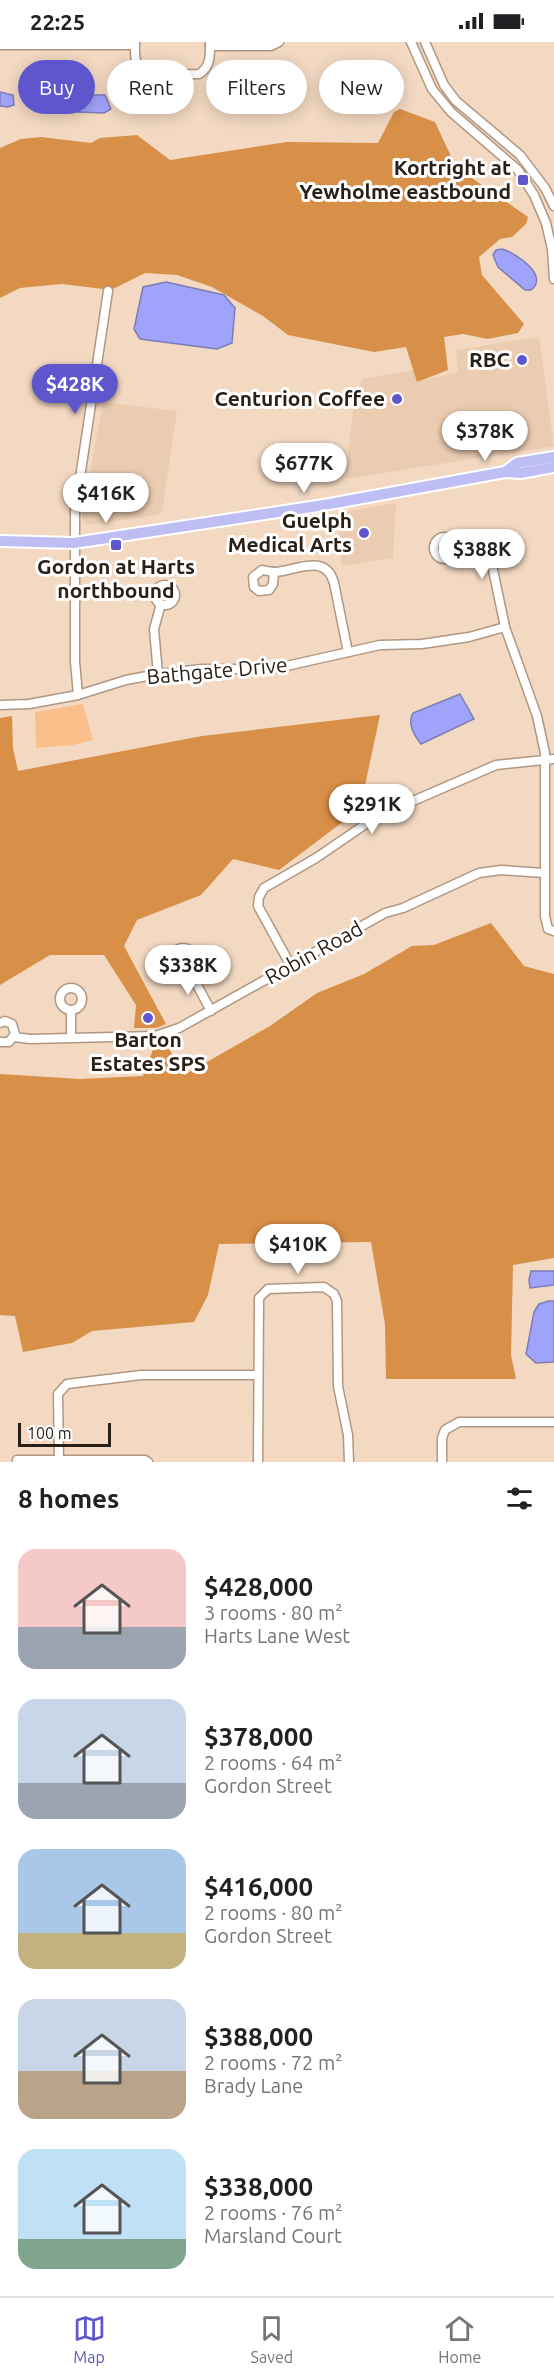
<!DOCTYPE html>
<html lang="en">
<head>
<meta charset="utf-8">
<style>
  :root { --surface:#fff; --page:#f6f6f6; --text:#202124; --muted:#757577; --line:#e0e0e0; --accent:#5f56ce }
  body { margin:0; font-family:Ubuntu,sans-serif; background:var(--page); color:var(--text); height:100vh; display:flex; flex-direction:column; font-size:22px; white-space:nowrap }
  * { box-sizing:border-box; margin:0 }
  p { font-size:20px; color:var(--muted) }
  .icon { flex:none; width:33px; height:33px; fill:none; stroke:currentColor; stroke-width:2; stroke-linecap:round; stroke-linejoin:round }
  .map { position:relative; height:1420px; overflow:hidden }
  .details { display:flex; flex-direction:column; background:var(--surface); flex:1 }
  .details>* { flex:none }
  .guide { position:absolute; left:18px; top:18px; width:519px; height:54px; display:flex; gap:12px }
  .scale { position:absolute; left:18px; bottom:15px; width:93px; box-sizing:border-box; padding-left:6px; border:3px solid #292018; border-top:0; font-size:16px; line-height:21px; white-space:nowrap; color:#292018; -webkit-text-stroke:4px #fff; paint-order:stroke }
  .price { position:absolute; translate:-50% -51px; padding:0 14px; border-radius:21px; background:#fff; color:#222; font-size:20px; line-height:39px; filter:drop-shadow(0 2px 3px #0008) }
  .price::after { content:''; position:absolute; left:50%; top:36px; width:18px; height:14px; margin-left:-9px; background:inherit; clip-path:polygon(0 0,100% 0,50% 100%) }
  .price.on { background:var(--accent); color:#fff }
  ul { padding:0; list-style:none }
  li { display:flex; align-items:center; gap:18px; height:150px; padding:0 18px }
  li span { display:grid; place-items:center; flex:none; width:168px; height:120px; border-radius:18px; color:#555 }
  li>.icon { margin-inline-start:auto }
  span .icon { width:72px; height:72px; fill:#fffc; stroke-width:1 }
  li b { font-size:26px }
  h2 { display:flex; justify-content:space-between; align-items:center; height:72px; padding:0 18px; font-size:26px }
  .chip { padding:0 21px; border-radius:27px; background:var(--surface); box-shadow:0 3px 15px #0003; font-size:21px; line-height:54px }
  .chip.on { background:var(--accent); color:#fff }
  .status { display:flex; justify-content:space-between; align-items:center; height:42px; padding:0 30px; background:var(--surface); direction:ltr }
  .status svg { height:16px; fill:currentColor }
  .tab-bar { display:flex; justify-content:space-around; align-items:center; height:84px; border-top:2px solid var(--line); background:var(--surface); font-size:16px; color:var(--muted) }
  .tab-bar a { display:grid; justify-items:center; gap:3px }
  .tab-bar .on { color:var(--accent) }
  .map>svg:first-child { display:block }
  .built { fill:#ebccb0 }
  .green { fill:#fac08b }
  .forest { fill:#d88f47 }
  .water { fill:#a0a3fa; stroke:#7c7cb6; stroke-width:1.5 }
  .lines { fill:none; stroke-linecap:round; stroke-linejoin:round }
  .minor-casing { stroke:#b09782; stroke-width:11 }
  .major-casing { stroke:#fff; stroke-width:14 }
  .minor { stroke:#fff; stroke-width:8 }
  .major { stroke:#bebef5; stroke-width:10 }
  .poi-dot { fill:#5f56ce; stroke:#fff; stroke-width:2 }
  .labels { text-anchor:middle; stroke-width:6; stroke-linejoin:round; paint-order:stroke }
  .poi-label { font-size:21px; font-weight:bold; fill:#292018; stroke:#fff; text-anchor:end }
  .street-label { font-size:21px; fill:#292018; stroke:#fff }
</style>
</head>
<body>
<div class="status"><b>22:25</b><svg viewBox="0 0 49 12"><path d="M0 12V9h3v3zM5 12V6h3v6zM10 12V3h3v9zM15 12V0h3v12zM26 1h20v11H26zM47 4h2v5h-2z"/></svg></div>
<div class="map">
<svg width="554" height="1420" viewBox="0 0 554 1420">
  <rect width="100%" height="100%" fill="#f3d9c2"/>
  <!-- built -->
  <g class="built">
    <path d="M 539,295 L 554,404 L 345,437 L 353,368 L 362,337 L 413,328 L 417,340 L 458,330 L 456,308 Z"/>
    <path d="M 103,360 L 177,369 L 162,469 L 158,473 L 87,483 L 84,480 L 82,475 Z"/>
    <path d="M 396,461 L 393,516 L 342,524 L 337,471 Z"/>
  </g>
  <!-- green -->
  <path class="green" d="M 83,662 L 93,698 L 73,703 L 36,706 L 35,670 Z"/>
  <!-- forest -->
  <g class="forest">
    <path d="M 400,67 L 435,80 L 456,125 L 528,175 L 526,182 L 512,195 L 500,197 L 479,215 L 482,233 L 524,282 L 518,291 L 488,297 L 463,292 L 444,295 L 448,328 L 417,340 L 406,305 L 374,310 L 288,293 L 263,274 L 212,245 L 177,233 L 145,231 L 111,248 L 62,242 L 20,246 L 0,256 L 0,106 L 21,97 L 41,95 L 91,101 L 100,96 L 137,93 L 170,118 L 287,100 L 378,101 L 394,70 Z"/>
    <path d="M 380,673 L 360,767 L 279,828 L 233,817 L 201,853 L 137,878 L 124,904 L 166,982 L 156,986 L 134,986 L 136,963 L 104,913 L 50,913 L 0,943 L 0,676 L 12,674 L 13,706 L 18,729 L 202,694 Z"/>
    <path d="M 491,881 L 524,924 L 554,932 L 554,1216 L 513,1223 L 511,1313 L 516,1337 L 386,1337 L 385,1282 L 371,1200 L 219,1202 L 208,1253 L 194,1280 L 92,1289 L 72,1301 L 23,1310 L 15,1274 L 0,1273 L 0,1032 L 80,1037 L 143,1034 L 154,1005 L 167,1003 L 184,1033 L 270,984 L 317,951 L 364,932 L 412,904 L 434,903 Z"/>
  </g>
  <!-- water -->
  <g class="water">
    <path d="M 0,50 L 13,53 L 14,63 L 8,65 L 0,64 Z"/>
    <path d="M 46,53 L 79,53 L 84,65 L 91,53 L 105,53 L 111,67 L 104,71 L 50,69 L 44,67 L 39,62 L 39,58 Z"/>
    <path d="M 502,207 C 516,211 550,234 531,248 L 525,248 L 498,225 L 493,213 L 496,208 Z"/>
    <path d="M 166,240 L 224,253 L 235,266 L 232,301 L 217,307 L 140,297 L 134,287 L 143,245 Z"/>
    <path d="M 460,652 L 474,677 L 421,702 C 414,693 407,682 413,671 Z"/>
    <path d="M 531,1229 L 554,1229 L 554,1243 L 530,1246 L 529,1238 Z"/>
    <path d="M 549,1259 L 554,1259 L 554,1320 L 536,1321 L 526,1312 L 534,1270 L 539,1262 Z"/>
  </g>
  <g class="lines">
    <!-- minor casing -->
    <g class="minor-casing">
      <g id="minor">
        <path d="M 135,0 C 135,8 134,17 138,24 C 145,37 185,32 199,32 C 211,25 210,13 210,0"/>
        <path d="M 411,0 L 432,47 L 451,70 L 518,128 L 534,153 L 546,181 L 552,207 L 554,237"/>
        <path d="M 425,0 L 444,43 L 456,59 L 520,113 L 545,146 L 554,164"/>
        <path d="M 0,3 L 135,3"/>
        <path d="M 210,4 L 271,4 L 279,0"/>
        <circle cx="445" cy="506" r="11"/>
        <path d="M 452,498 C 467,495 479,490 488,504 L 505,585 L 537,674 L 545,711 L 545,874 L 548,887 L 554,889"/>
        <path d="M 274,530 L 273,542 L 269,548 L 259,549 L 254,545 L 253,535 L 262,528 C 267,529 271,530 276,530 C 297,528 326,511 334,541 L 348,610"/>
        <circle cx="165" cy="553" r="10"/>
        <path d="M 158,632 L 154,587 L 161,562"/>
        <path d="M 78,653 L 75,620 L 75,469 L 108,249"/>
        <path d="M 0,663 L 29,662 L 78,653 L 126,638 L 158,632 L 202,627 L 273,627 L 380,603 L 422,602 L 469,595 L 505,585"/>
        <circle cx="183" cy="917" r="11"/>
        <path d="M 291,924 L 258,864 L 259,855 L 264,846 L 316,816 L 376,775 L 496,723 L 554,717"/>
        <path d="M 188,926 L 211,969"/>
        <circle cx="71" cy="957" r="11"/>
        <path d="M 0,981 L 5,979 L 12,982 L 15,992 L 9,1000 L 0,1000"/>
        <path d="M 14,995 L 30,997 L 155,994 L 179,986 L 385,871 L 403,866 L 479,831 L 501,828 L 544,831"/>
        <path d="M 71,995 L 71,968"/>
        <path d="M 17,1418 L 145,1418 L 148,1420"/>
        <path d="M 59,1420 L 58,1352 L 67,1342 L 141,1333 L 257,1333"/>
        <path d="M 258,1420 L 259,1256 L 268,1247 L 324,1245 L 334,1252 L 337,1259 L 338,1344 L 348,1393 L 349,1420"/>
        <path d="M 442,1420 L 442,1396 L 445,1388 L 459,1380 L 554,1380"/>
      </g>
    </g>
    <!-- major casing -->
    <g class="major-casing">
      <g id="major">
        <path d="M 505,430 L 517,421 L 554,415"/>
        <path d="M 0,499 L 74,501 L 324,463 L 505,430 L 521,431 L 554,425"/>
      </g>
    </g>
    <!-- minor -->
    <use href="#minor" class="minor"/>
    <!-- major -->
    <use href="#major" class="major"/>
  </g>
  <!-- markers -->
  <g class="poi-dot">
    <rect x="517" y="132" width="12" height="12" rx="3"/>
    <circle cx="522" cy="318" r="6"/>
    <circle cx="397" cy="357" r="6"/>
    <circle cx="364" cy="491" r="6"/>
    <rect x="110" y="497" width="12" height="12" rx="3"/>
    <circle cx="148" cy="976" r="6"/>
  </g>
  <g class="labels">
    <!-- poi labels -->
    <g class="poi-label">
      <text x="511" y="133">Kortright at<tspan x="511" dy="24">Yewholme eastbound</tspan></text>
      <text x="510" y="325">RBC</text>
      <text x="385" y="364">Centurion Coffee</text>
      <text x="352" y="486">Guelph<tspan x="352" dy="24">Medical Arts</tspan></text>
      <text x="116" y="532" text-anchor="middle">Gordon at Harts<tspan x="116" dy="24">northbound</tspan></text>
      <text x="148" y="1005" text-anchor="middle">Barton<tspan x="148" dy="24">Estates SPS</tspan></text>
    </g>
    <!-- street labels -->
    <g class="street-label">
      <text transform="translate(217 629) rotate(-5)" y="7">Bathgate Drive</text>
      <text transform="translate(314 911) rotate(-29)" y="7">Robin Road</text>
    </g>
  </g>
</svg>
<div class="scale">100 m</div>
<b class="price on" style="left:75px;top:373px">$428K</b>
<b class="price" style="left:485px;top:420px">$378K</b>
<b class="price" style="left:304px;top:452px">$677K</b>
<b class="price" style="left:106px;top:482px">$416K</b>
<b class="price" style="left:482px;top:538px">$388K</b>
<b class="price" style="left:372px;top:793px">$291K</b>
<b class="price" style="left:188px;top:954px">$338K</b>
<b class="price" style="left:298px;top:1233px">$410K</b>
<div class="guide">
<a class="chip on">Buy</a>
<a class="chip">Rent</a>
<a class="chip">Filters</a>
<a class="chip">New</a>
</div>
</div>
<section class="details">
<h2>8 homes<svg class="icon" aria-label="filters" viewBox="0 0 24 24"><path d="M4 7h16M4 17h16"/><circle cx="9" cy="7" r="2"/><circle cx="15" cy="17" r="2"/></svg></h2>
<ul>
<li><span style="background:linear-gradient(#f6c9c9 65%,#9aa5b1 0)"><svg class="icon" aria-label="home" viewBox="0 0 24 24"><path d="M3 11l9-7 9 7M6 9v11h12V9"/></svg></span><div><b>$428,000</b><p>3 rooms · 80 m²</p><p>Harts Lane West</p></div></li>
<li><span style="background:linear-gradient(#c9d6e8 70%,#9aa5b1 0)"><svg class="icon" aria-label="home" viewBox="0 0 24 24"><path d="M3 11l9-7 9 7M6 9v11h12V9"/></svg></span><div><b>$378,000</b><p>2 rooms · 64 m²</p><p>Gordon Street</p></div></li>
<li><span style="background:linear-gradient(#a9c7e8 70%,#c2b280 0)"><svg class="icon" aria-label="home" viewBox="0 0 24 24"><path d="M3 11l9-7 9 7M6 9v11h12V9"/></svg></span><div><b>$416,000</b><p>2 rooms · 80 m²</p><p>Gordon Street</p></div></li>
<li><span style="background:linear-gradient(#c9d6e8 60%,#b9a48a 0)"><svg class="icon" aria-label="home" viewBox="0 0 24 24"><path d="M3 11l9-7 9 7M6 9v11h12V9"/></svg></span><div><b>$388,000</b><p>2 rooms · 72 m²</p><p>Brady Lane</p></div></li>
<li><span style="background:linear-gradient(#bfe0f5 75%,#7fa58c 0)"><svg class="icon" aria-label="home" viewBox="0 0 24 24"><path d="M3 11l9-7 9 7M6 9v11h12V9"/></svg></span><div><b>$338,000</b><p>2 rooms · 76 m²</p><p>Marsland Court</p></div></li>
</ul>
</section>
<nav class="tab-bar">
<a class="on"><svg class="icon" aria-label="map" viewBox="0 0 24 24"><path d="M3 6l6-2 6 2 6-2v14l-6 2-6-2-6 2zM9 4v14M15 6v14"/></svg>Map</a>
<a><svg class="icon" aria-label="saved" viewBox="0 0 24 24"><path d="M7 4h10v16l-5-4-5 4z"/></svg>Saved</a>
<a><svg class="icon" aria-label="home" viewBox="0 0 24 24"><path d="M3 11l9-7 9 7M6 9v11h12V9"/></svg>Home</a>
</nav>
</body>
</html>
